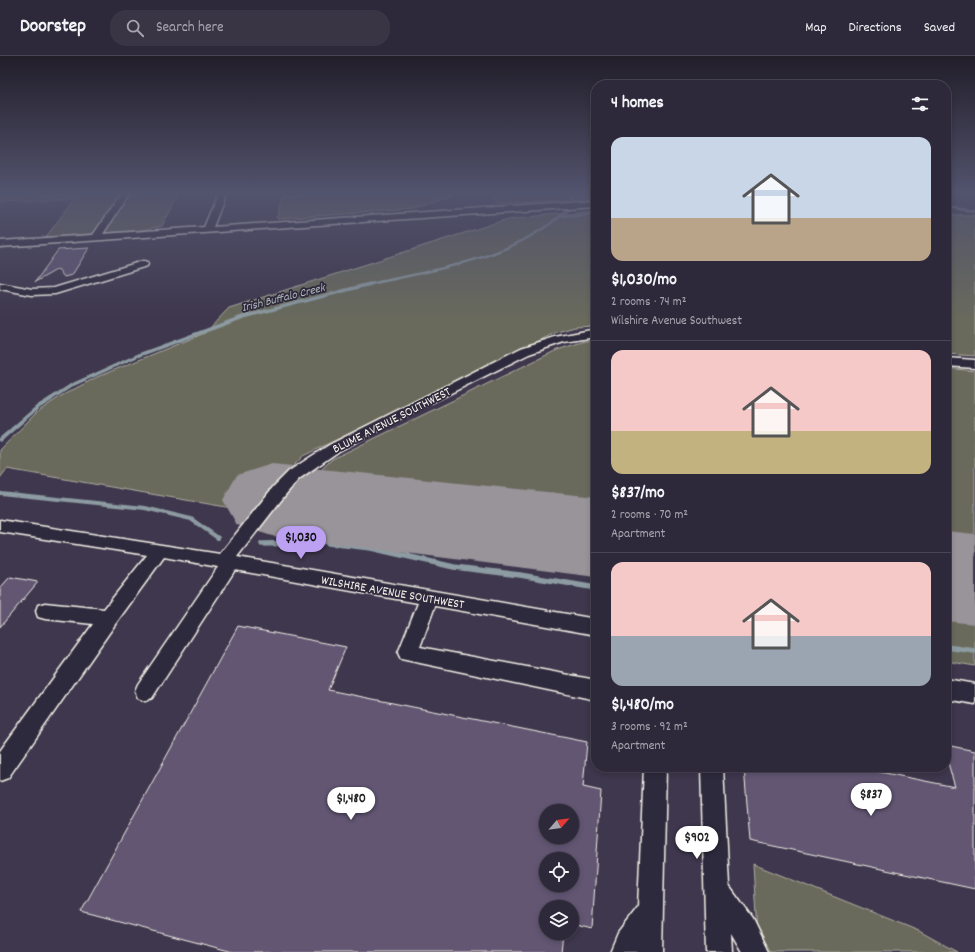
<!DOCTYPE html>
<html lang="en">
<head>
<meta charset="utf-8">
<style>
  :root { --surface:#2e293a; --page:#3a3545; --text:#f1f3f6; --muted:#a7a6af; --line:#494554; --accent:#bca0f2 }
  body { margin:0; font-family:Dekko,sans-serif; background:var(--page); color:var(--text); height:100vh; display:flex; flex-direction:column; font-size:15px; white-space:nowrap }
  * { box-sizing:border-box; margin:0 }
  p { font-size:13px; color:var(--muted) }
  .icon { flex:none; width:22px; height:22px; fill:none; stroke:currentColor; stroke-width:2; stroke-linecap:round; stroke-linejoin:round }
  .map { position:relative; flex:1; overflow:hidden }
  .panel { position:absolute; left:591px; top:24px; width:360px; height:692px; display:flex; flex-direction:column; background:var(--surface); border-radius:16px; box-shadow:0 2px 6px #0003,0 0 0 1px var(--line) }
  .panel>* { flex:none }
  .needle { width:26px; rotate:62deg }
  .buttons { position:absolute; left:539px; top:748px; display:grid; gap:8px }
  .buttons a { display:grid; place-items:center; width:40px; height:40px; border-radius:50%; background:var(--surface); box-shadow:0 2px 6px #0003,0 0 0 1px var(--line); font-size:20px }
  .price { position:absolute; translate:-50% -34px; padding:0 9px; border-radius:14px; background:#fff; color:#222; font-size:13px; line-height:26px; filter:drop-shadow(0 1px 2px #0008) }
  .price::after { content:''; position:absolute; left:50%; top:24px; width:12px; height:9px; margin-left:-6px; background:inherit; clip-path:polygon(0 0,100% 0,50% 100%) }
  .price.active { background:var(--accent); color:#111 }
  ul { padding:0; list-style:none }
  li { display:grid; align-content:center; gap:8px; height:212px; padding:0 20px }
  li+li { border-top:1px solid var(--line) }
  li span { display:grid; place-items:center; height:124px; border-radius:12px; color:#555 }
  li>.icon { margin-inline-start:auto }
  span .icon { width:72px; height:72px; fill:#fffc; stroke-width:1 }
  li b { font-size:17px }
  h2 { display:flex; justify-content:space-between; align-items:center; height:48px; padding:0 20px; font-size:17px }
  header { display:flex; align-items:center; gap:24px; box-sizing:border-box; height:56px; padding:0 20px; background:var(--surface); border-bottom:1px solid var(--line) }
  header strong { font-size:19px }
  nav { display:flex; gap:22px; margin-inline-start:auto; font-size:14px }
  .search { width:280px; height:36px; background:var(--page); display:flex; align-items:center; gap:10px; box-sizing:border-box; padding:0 14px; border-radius:16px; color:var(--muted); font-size:15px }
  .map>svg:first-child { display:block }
  .green { fill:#696b5c; stroke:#aeaea2 }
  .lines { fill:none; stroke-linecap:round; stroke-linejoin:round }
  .stream-far3 { stroke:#8d9ba2; stroke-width:2.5 }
  .stream-far2 { stroke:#8d9ba2; stroke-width:3.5 }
  .stream-far1 { stroke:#8d9ba2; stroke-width:4 }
  .stream { stroke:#8d9ba2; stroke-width:5.5 }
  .runway { fill:#99949a; fill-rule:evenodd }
  .building { fill:#625673; stroke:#f4f1e8; fill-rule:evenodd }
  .minor-casing { stroke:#f4f1e8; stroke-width:3 }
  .minor { fill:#2f2a3d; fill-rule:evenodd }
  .labels { text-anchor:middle; stroke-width:3.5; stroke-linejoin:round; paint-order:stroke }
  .far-water-label { font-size:12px; font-style:italic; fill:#b0b7b9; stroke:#2f2a3d }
  .street-label { font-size:13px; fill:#f4f1e8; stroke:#2f2a3d }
</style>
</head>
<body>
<header>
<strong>Doorstep</strong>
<div class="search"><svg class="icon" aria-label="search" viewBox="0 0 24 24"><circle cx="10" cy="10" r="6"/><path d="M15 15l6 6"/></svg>Search here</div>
<nav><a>Map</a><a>Directions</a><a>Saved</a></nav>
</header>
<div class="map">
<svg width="975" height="896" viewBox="0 0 975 896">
  <rect width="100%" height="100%" fill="#3e374d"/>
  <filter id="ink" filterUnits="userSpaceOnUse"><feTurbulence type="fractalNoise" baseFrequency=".025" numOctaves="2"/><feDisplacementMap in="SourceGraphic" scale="8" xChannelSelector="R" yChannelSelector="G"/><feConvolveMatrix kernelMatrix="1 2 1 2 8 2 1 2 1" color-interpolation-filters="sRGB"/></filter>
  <g filter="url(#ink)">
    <!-- green -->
    <g class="green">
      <path d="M 0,138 L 179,138 L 162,170 L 142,174 L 46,181 L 75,142 L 0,146 Z"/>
      <path d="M 285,138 L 455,138 L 412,153 L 277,163 Z"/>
      <path d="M 497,138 L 596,138 L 596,142 L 497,148 L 493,141 Z"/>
      <path d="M 596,154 L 596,270 L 575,271 L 557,276 L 303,400 L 249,455 L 7,413 L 0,422 L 0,394 L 36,357 L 61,340 L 97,321 L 205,277 L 229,252 L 508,163 Z"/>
      <path d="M 946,159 L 975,159 L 975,300 L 946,298 Z"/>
      <path d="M 585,285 L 596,285 L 596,462 L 303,432 L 332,403 L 557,294 Z"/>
      <path d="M 946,312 L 975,315 L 975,500 L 946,497 Z"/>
      <path d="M 946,544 L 975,547 L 975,610 L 946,605 Z"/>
      <path d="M 753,808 L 919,875 L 957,896 L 758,896 Z"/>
    </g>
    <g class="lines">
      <!-- stream-far3 -->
      <g class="stream-far3">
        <path d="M 946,151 L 975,155"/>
        <path d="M 562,160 L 596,157"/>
        <path d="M 366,229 C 428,215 498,206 551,167 C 559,160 568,155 573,146 L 570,141 L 571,138"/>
      </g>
      <!-- stream-far2 -->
      <path class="stream-far2" d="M 49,344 L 72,329 L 139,299 L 243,261 L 370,228"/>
      <!-- stream-far1 -->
      <g class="stream-far1">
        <path d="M 0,384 L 38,351 L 51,343"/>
        <path d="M 0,437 L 145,452 L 191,463 L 218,482"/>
        <path d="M 272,488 L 323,486 L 336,488"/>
      </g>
      <!-- stream -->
      <g class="stream">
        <path d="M 328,487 L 371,492 L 454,511 L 520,519 L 596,532"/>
        <path d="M 262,488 L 303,487"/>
        <path d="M 946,591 L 975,595"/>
      </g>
      <!-- runway -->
      <g class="runway">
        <path d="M 272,408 L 596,441 L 596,521 L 272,480 L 237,469 L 223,444 L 237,419 Z"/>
        <path d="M 946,475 L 975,478 L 975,568 L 946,565 Z"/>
      </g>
    </g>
    <!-- building -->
    <g class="building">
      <path d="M 89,192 L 72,219 L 64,221 L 58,213 L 35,226 L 58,194 Z"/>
      <path d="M 10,521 L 38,526 L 0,571 L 0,532 Z"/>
      <path d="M 238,570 L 346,591 L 328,634 L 587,686 L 583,731 L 601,735 L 592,873 L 572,868 L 572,851 L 546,851 L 546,877 L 563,877 L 561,896 L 233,896 L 81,856 ZM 546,755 L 572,755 L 572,781 L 546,781 ZM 546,803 L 572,803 L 572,829 L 546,829 Z"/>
      <path d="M 946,689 L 975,695 L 975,833 L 750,785 L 744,711 L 855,711 L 955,731 L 946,700 Z"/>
    </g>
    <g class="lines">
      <!-- minor casing -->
      <g class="minor-casing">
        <g id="minor">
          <path d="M 121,138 L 129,138 L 103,178 L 204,171 L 218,138 L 226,138 L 213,171 L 596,144 L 596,150 L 0,191 L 0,185 L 93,179 Z"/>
          <path d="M 143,205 L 147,206 L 148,208 L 147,210 L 55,238 L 32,239 L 0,233 L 0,227 L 32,233 L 54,232 Z"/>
          <path d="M 596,273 L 596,281 L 564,286 L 529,298 L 415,355 L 339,395 L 299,423 L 286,438 L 237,501 L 596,563 L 596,579 L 435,550 L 420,591 L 596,624 L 596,644 L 401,603 L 398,597 L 418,547 L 235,514 L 152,642 L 145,645 L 138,642 L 135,635 L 138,628 L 218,511 L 164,501 L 116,567 L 8,722 L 0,725 L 0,695 L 93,568 L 45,563 L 38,561 L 36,555 L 38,549 L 45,547 L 104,553 L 147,499 L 0,476 L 0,464 L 220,498 L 274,430 L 289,415 L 329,389 L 521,292 L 555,281 Z"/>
          <path d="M 946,302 L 975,304 L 975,312 L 946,310 Z"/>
          <path d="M 946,623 L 975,628 L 975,648 L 946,643 Z"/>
          <path d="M 644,711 L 666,711 L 662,896 L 610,896 L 618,877 L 638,851 Z"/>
          <path d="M 701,711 L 723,711 L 729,830 L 753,863 L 769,896 L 742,896 L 731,877 L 732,896 L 706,896 Z"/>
        </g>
      </g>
      <!-- minor -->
      <use href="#minor" class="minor"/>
    </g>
  </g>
  <!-- sky -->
  <linearGradient id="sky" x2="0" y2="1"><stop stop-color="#221e2a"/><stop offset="0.52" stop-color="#52536d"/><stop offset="1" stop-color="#52536d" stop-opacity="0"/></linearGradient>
  <rect width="975" height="263" fill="url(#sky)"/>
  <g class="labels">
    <!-- far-water labels -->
    <g class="far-water-label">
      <text transform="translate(283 241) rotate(-14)" y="4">Irish Buffalo Creek</text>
    </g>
    <!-- street labels -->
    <g class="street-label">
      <text transform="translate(391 363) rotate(-27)" y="5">BLUME AVENUE SOUTHWEST</text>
      <text transform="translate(393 535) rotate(10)" y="5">WILSHIRE AVENUE SOUTHWEST</text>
    </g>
  </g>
</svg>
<div class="buttons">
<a><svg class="needle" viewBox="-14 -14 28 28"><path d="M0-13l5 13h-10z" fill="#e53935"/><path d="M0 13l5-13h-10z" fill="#a7a6af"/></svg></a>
<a><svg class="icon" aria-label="locate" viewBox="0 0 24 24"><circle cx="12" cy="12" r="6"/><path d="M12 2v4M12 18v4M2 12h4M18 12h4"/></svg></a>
<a><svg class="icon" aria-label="layers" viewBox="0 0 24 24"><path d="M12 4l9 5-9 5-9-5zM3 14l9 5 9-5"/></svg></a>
</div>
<b class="price active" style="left:301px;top:504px">$1,030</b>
<b class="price" style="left:871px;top:761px">$837</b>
<b class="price" style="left:351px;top:765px">$1,480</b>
<b class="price" style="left:697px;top:804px">$902</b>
<section class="panel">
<h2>4 homes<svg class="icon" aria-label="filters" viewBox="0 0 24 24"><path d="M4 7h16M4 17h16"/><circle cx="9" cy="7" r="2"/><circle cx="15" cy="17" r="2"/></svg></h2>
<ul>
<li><span style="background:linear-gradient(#c9d6e8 65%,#b9a48a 0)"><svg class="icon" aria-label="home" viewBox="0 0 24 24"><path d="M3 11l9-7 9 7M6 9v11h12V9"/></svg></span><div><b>$1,030/mo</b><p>2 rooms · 74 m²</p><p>Wilshire Avenue Southwest</p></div></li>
<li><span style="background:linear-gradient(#f6c9c9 65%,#c2b280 0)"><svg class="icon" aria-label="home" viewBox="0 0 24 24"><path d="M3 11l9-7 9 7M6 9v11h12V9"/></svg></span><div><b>$837/mo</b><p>2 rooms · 70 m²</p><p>Apartment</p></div></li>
<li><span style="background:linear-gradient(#f6c9c9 60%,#9aa5b1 0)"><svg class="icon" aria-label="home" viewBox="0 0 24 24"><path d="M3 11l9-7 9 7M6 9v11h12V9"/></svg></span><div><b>$1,480/mo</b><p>3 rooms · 92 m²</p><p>Apartment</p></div></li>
</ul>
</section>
</div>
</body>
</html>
